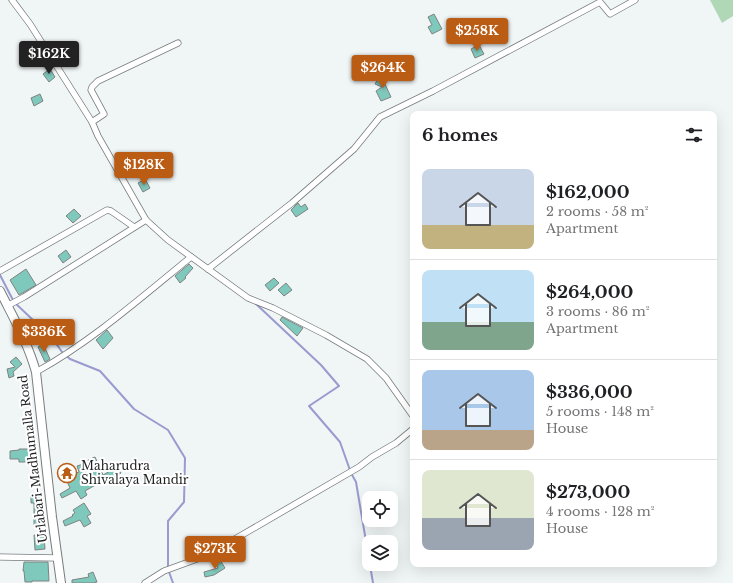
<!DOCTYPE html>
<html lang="en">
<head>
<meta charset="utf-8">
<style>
  :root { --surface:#fff; --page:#f6f6f6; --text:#202124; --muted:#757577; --line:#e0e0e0; --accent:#bb5c14 }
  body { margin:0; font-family:"Libre Baskerville",serif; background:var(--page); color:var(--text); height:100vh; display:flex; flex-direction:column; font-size:15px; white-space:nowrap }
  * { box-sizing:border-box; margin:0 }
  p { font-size:13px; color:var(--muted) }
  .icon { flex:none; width:22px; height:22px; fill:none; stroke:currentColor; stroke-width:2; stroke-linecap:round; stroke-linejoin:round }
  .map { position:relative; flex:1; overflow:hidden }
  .sheet { position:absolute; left:410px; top:111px; width:307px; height:456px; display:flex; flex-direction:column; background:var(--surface); border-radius:8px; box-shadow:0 4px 16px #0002 }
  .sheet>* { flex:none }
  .buttons { position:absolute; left:362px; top:491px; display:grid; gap:8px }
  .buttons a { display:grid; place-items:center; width:36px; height:36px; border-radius:8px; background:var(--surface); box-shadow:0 4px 16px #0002; font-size:20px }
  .price { position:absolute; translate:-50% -34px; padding:0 9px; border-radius:4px; background:var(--accent); color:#fff; font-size:13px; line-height:26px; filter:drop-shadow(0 1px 2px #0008) }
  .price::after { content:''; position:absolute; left:50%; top:24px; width:12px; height:9px; margin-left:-6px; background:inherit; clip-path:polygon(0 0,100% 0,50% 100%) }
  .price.on { background:#222; color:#fff }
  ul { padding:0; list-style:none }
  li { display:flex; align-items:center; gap:12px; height:100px; padding:0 12px }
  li+li { border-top:1px solid var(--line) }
  li span { display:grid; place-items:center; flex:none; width:112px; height:80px; border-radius:8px; color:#555 }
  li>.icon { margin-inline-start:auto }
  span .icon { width:48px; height:48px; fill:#fffc; stroke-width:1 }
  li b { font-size:17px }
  h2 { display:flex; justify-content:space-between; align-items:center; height:48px; padding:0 12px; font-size:17px }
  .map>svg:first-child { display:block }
  .green { fill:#b0d8b7 }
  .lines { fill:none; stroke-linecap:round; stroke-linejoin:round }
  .stream { stroke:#999bce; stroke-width:2 }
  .building { fill:#7fc8bc; stroke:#7f8382 }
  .street-casing { stroke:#787c7d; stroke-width:7 }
  .secondary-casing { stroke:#787c7d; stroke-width:10 }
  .street { stroke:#fff; stroke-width:5.5 }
  .secondary { stroke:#fff; stroke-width:8 }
  .labels { text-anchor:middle; stroke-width:4; stroke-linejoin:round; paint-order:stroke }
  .street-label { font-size:12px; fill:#1f2021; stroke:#fff }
  .poi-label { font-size:12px; fill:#1f2021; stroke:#fff; text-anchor:start }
</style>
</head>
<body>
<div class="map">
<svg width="733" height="583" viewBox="0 0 733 583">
  <rect width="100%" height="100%" fill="#f0f5f6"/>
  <!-- green -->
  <path class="green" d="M 710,0 L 733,0 L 733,16 L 722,23 Z"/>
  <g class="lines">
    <!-- stream -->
    <g class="stream">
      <path d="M 0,275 L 14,302 L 53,339 L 62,352 L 70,359 L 100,371 L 134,409 L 168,430 L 185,458 L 184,502 L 168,521 L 168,569 L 173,583"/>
      <path d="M 255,303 L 321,365 L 339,386 L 309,406 L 340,442 L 351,473 L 356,482 L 373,583"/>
    </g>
  </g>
  <!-- building -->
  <g class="building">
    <path d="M 434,14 L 442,29 L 432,34 L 428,27 L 432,25 L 428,17 Z"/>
    <path d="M 457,20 L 462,29 L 454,33 L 449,25 Z"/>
    <path d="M 479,45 L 484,54 L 475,58 L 471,49 Z"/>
    <path d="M 50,69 L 55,77 L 49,82 L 43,74 Z"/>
    <path d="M 380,75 L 386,78 L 384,82 L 391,97 L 381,101 L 376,91 L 382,87 L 375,84 Z"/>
    <path d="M 40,94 L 43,101 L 34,106 L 31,98 Z"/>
    <path d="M 145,179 L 150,188 L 143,192 L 138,183 Z"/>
    <path d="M 298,203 L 301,207 L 305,204 L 308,209 L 296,217 L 291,210 Z"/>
    <path d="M 74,209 L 81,216 L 73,223 L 66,216 Z"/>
    <path d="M 66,250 L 71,257 L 63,263 L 58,256 Z"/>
    <path d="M 189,264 L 193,268 L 185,277 L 186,278 L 180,283 L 175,276 Z"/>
    <path d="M 26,269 L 36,285 L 19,295 L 10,280 Z"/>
    <path d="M 274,278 L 279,283 L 270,291 L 265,285 Z"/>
    <path d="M 286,283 L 292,290 L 284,296 L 278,290 Z"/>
    <path d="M 282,317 L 303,328 L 297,336 L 280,320 Z"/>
    <path d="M 107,330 L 113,338 L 103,349 L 96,340 Z"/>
    <path d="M 43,344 L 50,359 L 45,362 L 38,347 Z"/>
    <path d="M 16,357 L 22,364 L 13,372 L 14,376 L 9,378 L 7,369 L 15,367 L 10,362 Z"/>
    <path d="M 19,449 L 32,449 L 32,462 L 19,462 L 19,459 L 10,459 L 10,451 L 19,450 Z"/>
    <path d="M 95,457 L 103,475 L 117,467 L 121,473 L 100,485 L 99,483 L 85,491 L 87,495 L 81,499 L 76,491 L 62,498 L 60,494 L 70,488 L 65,477 L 79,472 L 77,466 L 89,462 L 88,460 Z"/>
    <path d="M 40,494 L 42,525 L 34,525 L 34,503 L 31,503 L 31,495 Z"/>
    <path d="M 84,503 L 91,514 L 87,516 L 91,523 L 84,527 L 80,520 L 65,526 L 63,521 L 73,516 L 72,515 L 75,513 L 73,510 Z"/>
    <path d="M 34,535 L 44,535 L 45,549 L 35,550 Z"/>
    <path d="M 220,560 L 225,568 L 214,575 L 205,577 L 204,572 L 218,568 L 215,563 Z"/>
    <path d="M 24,562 L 48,562 L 49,581 L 32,581 L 32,582 L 25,582 L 24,571 L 23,571 Z"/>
    <path d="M 93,572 L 97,582 L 93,583 L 72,583 L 72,580 L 89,577 L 88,574 Z"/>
  </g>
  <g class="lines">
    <!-- street casing -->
    <g class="street-casing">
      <g id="street">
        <path d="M 12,0 L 30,24 L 92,122"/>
        <path d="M 178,43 L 98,81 L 92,87 L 91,90 L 104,114 L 92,122 L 98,136 L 146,220 L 168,240 L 248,298 L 273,308 L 326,335 L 367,359 L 386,378 L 413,416"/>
        <path d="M 208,269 L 292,203 L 354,149 L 380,117 L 433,91 L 600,2 L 610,14 L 635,0"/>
        <path d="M 0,271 L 107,210 L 111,211 L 134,227"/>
        <path d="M 7,306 L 24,297 L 146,220"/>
        <path d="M 36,372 C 91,342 143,296 191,257"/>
        <path d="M 0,557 L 58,558"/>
        <path d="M 145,583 L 164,571 L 197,559 L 235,539 L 359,467 L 372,457 L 396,443 L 413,429"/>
      </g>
    </g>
    <!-- secondary casing -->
    <g class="secondary-casing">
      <path id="secondary" d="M 0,291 C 13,317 28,343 36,372 L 52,517 L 61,583"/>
    </g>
    <!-- street -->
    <use href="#street" class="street"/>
    <!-- secondary -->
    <use href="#secondary" class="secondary"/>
  </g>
  <!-- icons -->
  <defs>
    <g id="temple-ring" transform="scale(1)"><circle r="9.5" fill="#fff" stroke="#bb5c14" stroke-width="1.5"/><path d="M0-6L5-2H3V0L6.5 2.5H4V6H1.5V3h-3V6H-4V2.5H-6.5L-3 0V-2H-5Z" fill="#bb5c14"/></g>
  </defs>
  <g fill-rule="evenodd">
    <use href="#temple-ring" x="67" y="473"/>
  </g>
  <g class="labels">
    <!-- street labels -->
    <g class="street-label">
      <text transform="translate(33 459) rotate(-97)" y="4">Urlabari-Madhumalla Road</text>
    </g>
    <!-- poi labels -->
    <g class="poi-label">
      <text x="81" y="470">Maharudra<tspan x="81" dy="14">Shivalaya Mandir</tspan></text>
    </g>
  </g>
</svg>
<div class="buttons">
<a><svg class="icon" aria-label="locate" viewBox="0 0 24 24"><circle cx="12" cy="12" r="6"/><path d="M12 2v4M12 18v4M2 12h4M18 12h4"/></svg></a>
<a><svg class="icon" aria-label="layers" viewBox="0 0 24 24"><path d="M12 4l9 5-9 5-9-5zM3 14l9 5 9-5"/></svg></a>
</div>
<b class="price" style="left:477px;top:52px">$258K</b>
<b class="price on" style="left:49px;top:75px">$162K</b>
<b class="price" style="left:383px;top:89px">$264K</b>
<b class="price" style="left:144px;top:186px">$128K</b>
<b class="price" style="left:44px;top:353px">$336K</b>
<b class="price" style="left:215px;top:570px">$273K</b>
<section class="sheet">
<h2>6 homes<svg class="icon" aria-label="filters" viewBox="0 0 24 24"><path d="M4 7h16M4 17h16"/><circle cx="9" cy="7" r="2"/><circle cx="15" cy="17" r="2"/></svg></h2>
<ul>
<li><span style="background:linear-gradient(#c9d6e8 70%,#c2b280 0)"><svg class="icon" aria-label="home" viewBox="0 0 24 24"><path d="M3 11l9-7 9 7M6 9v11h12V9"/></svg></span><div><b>$162,000</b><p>2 rooms · 58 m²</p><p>Apartment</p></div></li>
<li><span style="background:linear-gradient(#bfe0f5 65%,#7fa58c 0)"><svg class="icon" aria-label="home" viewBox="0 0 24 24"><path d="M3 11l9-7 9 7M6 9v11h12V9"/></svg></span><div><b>$264,000</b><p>3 rooms · 86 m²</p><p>Apartment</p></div></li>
<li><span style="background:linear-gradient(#a9c7e8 75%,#b9a48a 0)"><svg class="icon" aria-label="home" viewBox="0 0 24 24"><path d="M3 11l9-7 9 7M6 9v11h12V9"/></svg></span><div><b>$336,000</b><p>5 rooms · 148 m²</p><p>House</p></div></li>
<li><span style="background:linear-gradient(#dfe7d0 60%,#9aa5b1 0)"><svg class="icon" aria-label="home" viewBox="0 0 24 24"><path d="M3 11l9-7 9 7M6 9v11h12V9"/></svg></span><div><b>$273,000</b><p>4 rooms · 128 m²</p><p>House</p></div></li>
</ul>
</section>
</div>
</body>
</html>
